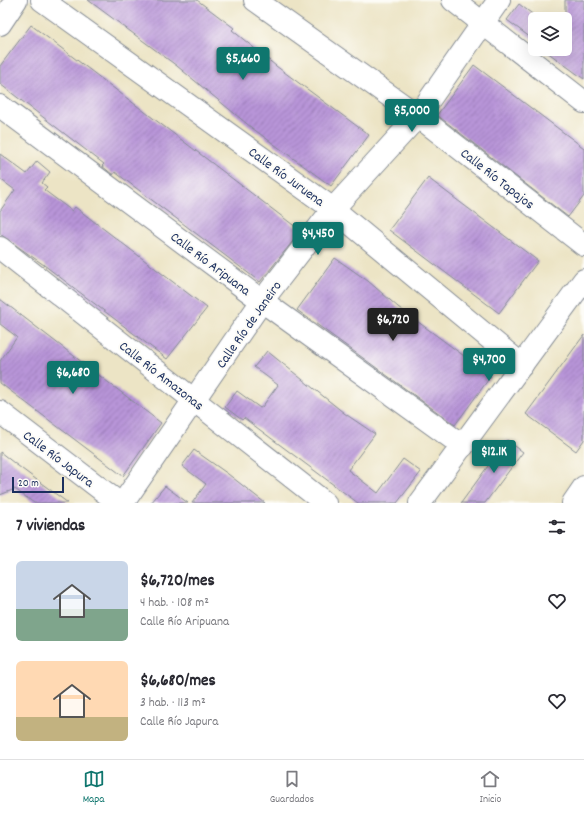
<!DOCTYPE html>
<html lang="es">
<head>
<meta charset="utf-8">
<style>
  :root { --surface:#fff; --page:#f2f2f3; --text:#2b2b33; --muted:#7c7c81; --line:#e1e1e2; --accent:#0f766e }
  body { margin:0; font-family:Dekko,sans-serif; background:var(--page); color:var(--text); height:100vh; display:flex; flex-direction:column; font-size:15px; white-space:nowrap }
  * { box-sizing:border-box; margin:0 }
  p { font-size:13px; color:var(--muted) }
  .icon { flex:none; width:22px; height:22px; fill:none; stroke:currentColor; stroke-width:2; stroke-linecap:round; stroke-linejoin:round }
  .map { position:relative; height:503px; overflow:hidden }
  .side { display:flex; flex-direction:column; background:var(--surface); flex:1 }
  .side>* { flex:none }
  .tools { position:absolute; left:528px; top:12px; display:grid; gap:8px }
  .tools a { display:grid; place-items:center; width:44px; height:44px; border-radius:6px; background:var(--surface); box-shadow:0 4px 16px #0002; font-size:20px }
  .scale { position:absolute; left:12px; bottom:10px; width:52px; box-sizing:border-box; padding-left:4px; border:2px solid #1b2f5e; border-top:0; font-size:11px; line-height:14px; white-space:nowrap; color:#1b2f5e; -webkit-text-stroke:3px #fdfcf7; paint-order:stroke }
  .price { position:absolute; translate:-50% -34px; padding:0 9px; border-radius:4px; background:var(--accent); color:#fff; font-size:13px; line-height:26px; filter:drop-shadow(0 1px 2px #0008) }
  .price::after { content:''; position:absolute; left:50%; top:24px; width:12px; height:9px; margin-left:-6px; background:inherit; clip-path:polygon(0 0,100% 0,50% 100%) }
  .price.active { background:#222; color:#fff }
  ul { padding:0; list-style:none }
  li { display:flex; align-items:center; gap:12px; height:100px; padding:0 16px }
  li span { display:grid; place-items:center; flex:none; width:112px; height:80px; border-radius:6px; color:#555 }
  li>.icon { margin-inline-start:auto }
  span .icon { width:48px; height:48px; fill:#fffc; stroke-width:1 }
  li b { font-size:17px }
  h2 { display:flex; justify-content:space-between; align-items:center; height:48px; padding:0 16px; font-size:17px }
  .menu { display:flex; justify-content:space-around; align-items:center; height:56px; border-top:1px solid var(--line); background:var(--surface); font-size:11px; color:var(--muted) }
  .menu a { display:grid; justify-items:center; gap:2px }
  .menu .active { color:var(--accent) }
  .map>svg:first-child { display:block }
  .building { fill:url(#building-hatch) }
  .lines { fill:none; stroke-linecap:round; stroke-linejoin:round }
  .minor-casing { stroke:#848a92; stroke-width:24 }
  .minor { stroke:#fff; stroke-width:22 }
  .labels { text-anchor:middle; stroke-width:4; stroke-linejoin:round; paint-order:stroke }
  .street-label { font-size:14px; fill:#1b2f5e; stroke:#fdfcf7 }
</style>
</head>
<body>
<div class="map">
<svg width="584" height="503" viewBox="0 0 584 503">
  <defs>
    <pattern id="building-hatch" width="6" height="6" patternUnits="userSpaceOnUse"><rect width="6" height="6" fill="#b894d8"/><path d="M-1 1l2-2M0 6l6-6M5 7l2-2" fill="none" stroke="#9579b2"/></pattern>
  </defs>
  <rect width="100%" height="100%" fill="#fdfcf7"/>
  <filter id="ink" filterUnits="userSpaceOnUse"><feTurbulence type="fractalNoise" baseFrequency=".025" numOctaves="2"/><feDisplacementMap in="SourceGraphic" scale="8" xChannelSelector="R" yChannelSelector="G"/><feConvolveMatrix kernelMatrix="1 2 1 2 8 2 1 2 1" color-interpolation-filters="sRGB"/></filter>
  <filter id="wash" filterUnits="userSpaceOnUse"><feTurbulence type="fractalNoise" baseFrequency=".012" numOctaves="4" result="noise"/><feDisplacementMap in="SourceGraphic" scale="16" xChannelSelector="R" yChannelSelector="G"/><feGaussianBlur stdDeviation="0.9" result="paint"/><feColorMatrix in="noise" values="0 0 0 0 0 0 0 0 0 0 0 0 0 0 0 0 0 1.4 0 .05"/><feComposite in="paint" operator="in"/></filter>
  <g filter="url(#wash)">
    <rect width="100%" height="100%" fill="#ece4c5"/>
    <g id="blocks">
      <!-- building -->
      <g class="building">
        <path d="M 88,0 L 197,0 L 234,28 L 232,30 L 276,66 L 369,135 L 331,186 L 252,128 L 177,66 Z"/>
        <path d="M 565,0 L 584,0 L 584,79 L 543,49 L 565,49 Z"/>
        <path d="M 519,4 L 535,16 L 535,41 L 507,20 Z"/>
        <path d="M 31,25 L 301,231 L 260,282 L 115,172 L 113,175 L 102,166 L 104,164 L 0,84 L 0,66 Z"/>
        <path d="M 474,65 L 584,148 L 584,196 L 568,217 L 437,115 Z"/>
        <path d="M 0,154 L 27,174 L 37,161 L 50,172 L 42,183 L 47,187 L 44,190 L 72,211 L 75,207 L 207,308 L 167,359 L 44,265 L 0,234 L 0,211 L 15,190 L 0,179 Z"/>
        <path d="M 428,178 L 538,261 L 499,313 L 389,230 Z"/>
        <path d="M 335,258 L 368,281 L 398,307 L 491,376 L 455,425 L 297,310 Z"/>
        <path d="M 0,299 L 161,423 L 123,476 L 0,383 L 0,361 L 17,337 L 0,324 Z"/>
        <path d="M 584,335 L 584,440 L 576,451 L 526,414 Z"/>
        <path d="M 267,351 L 344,413 L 375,434 L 348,470 L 378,493 L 403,459 L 421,472 L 397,503 L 358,503 L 244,418 L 242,420 L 225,407 L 237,391 L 260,408 L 262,407 L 278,385 L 254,367 Z"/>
        <path d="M 507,440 L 523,452 L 485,503 L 461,503 Z"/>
        <path d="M 194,450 L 228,474 L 265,503 L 192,503 L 206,484 L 182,466 Z"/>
        <path d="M 0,452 L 14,463 L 68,503 L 34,503 L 15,489 L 0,495 Z"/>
        <path d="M 165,486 L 188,503 L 151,503 Z"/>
      </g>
    </g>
  </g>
  <g filter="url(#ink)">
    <use href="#blocks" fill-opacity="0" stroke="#848a92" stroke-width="1"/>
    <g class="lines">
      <!-- minor casing -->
      <g class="minor-casing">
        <g id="minor">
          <path d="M 42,0 L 333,209 L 522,365"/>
          <path d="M 255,0 L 418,116 L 584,245"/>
          <path d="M 453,0 L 584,102"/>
          <path d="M 0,24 L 16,0"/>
          <path d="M 0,106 L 262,301 L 463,446"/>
          <path d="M 0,248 L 325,503"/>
          <path d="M 0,412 L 119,503"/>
          <path d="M 123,503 L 262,301 L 333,209 L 418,116 L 499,0"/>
          <path d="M 420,503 L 584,280"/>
          <path d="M 573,503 L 584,487"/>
        </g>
      </g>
      <!-- minor -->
      <use href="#minor" class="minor"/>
    </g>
  </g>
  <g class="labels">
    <!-- street labels -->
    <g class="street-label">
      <text transform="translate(287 176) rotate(36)" y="5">Calle Río Juruena</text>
      <text transform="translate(498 178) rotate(38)" y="5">Calle Río Tapajos</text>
      <text transform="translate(211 263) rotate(37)" y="5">Calle Río Aripuana</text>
      <text transform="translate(248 324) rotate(-55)" y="5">Calle Río de Janeiro</text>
      <text transform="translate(162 375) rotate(38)" y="5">Calle Río Amazonas</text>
      <text transform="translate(59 458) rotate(37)" y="5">Calle Río Japura</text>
    </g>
  </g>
</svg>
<div class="tools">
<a><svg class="icon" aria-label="layers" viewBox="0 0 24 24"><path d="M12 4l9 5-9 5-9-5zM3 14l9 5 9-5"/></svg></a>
</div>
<div class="scale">20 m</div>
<b class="price" style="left:243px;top:81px">$5,660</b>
<b class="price" style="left:412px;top:133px">$5,000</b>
<b class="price" style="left:318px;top:256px">$4,450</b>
<b class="price active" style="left:393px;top:342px">$6,720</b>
<b class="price" style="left:489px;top:382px">$4,700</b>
<b class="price" style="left:73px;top:395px">$6,680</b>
<b class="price" style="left:494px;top:474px">$12.1K</b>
</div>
<section class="side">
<h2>7 viviendas<svg class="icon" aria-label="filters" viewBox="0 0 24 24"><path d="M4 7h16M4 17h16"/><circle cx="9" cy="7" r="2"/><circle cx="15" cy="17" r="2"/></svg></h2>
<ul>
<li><span style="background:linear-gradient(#c9d6e8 60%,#7fa58c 0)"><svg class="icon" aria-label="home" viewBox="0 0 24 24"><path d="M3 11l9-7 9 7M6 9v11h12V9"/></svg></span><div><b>$6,720/mes</b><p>4 hab. · 108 m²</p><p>Calle Río Aripuana</p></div><svg class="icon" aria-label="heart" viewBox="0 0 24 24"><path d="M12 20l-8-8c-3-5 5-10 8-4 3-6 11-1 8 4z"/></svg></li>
<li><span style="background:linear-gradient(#ffd9b3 70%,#c2b280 0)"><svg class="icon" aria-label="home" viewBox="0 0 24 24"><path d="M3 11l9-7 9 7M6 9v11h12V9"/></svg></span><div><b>$6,680/mes</b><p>3 hab. · 113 m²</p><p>Calle Río Japura</p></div><svg class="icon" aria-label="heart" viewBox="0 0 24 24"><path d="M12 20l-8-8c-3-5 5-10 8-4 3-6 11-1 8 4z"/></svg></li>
</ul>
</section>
<nav class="menu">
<a class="active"><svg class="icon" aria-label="map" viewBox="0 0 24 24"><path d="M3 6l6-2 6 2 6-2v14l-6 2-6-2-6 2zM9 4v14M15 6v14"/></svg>Mapa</a>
<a><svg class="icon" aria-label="saved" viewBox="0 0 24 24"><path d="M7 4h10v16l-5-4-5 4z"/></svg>Guardados</a>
<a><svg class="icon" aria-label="home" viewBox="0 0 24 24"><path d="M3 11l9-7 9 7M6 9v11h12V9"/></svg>Inicio</a>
</nav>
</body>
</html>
